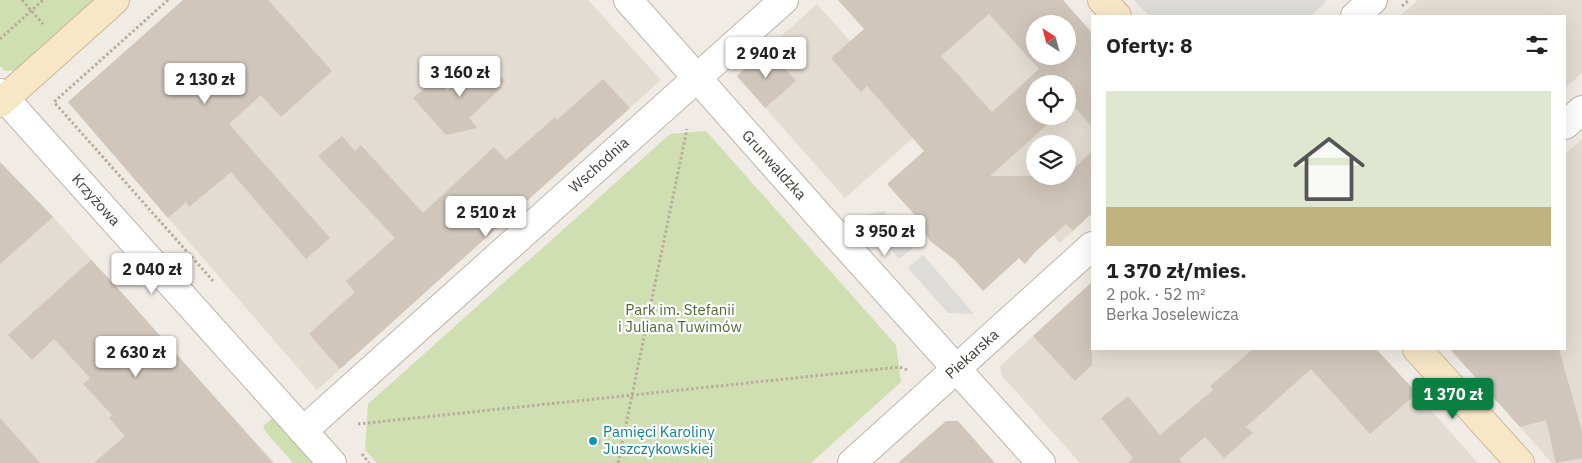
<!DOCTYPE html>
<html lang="pl">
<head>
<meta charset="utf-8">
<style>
  :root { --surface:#fff; --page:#f6f6f6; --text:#222; --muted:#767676; --line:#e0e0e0; --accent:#0b8043 }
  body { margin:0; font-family:"IBM Plex Sans",sans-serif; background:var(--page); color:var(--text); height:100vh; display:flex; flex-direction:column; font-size:19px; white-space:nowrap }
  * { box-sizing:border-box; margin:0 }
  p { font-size:16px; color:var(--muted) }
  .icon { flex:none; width:28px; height:28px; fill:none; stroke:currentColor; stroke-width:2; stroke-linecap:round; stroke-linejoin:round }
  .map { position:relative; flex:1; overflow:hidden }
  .side { position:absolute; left:1091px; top:15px; width:475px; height:335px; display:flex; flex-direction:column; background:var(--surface); border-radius:0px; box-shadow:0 5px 20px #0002 }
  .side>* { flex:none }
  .needle { width:32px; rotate:324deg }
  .controls { position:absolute; left:1026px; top:15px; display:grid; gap:10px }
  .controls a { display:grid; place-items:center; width:50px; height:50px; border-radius:50%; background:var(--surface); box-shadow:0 5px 20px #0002; font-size:25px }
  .price { position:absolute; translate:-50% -42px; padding:0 11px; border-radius:5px; background:#fff; color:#222; font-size:16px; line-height:32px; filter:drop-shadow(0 1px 2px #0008) }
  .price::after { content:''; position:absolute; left:50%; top:30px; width:15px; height:11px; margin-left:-8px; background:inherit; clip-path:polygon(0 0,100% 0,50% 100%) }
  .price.on { background:var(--accent); color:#fff }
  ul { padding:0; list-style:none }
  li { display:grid; align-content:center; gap:10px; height:265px; padding:0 15px }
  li+li { border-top:1px solid var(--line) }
  li span { display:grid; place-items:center; height:155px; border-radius:0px; color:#555 }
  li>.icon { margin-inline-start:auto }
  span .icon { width:90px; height:90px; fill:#fffc; stroke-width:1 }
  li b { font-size:21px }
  h2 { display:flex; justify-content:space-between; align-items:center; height:60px; padding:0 15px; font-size:21px }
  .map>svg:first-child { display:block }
  .residential { fill:#e3dcd3; fill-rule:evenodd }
  .green { fill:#cfdfb2 }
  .parking { fill:#dedcd9 }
  .building { fill:#d0c6bb; fill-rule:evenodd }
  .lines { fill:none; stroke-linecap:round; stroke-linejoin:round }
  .street-casing { stroke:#bdb5ab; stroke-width:30 }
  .secondary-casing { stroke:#cab899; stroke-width:30 }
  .path { stroke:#baac9b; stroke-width:3; stroke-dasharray:2.5 2.5; stroke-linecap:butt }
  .street { stroke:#fff; stroke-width:28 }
  .secondary { stroke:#f7e7c7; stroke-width:28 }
  .culture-dot { fill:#0f9aa8; stroke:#fff; stroke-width:2 }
  .labels { text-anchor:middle; stroke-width:4.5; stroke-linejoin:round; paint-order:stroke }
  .street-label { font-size:15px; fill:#413b35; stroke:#fff }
  .park-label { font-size:15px; fill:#4c6b30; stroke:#fff }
  .culture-label { font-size:15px; fill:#0d838f; stroke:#fff; text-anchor:start }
</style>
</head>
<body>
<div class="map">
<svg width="1582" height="463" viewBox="0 0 1582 463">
  <rect width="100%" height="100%" fill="#f0ebe4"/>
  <!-- residential -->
  <g class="residential">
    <path d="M 183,0 L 588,0 L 661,80 L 317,390 L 68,102 Z"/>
    <path d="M 985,0 L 1063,0 L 1092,33 L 1092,213 L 1060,243 L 1053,235 L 913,138 L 845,198 L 737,76 L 817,4 L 850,41 ZM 1035,24 L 1068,24 L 1068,56 L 1035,56 ZM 1035,84 L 1068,84 L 1068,116 L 1035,116 ZM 1035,144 L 1068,144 L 1068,176 L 1035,176 Z"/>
    <path d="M 1418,0 L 1582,0 L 1582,73 L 1565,88 L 1565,16 L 1400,16 Z"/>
    <path d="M 1582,139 L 1582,463 L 1552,463 L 1450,349 L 1565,349 L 1565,154 Z"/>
    <path d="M 1,163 L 53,217 L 258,445 L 275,463 L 0,463 L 0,164 Z"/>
    <path d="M 1092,282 L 1092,349 L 1376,349 L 1478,463 L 1080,463 L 1002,376 L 1000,366 Z"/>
  </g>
  <!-- green -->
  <g class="green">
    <path d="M 0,0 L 102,0 L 24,70 L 5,71 L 0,66 Z"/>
    <path d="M 706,131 L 896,345 L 901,382 L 811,463 L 377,463 L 365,450 L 368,404 L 670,134 Z"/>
    <path d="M 273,418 L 314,463 L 293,463 L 265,431 L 263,426 Z"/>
  </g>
  <!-- parking -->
  <g class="parking">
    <path d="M 1134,0 L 1325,0 L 1326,2 L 1311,16 L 1149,16 Z"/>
    <path d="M 884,211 L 915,246 L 899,259 L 861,216 Z"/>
    <path d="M 923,255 L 974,314 L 948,313 L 908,268 Z"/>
  </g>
  <!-- building -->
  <g class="building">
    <path d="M 183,0 L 268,0 L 332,71 L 281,117 L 261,95 L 229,124 L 330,238 L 306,259 L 231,172 L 189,207 L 186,202 L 168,218 L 68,102 Z"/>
    <path d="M 838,0 L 1063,0 L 1092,33 L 1092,127 L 1071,103 L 1068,107 L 1068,84 L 1035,84 L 1035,116 L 1057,116 L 990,176 L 1068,176 L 1068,174 L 1092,151 L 1092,213 L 1073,231 L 1066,224 L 1036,251 L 1025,264 L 1019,258 L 983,291 L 955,260 L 930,241 L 913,213 L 887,184 L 924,151 L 867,86 L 861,92 L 831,58 L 864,29 ZM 989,14 L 1039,69 L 992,112 L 941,56 ZM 1035,24 L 1068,24 L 1068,56 L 1035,56 Z"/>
    <path d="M 767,49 L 796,81 L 765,108 L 737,76 Z"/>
    <path d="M 484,58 L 505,81 L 500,86 L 501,88 L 469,118 L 477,128 L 446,135 L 413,98 L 436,78 L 447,91 Z"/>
    <path d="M 603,79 L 630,108 L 340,369 L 309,334 L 355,292 L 346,281 L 395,238 L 318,156 L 342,136 L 355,151 L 361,145 L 423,213 L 494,147 L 506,160 L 555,117 L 557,120 Z"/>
    <path d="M 0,162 L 53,217 L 0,264 Z"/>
    <path d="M 91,260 L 115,285 L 273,463 L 94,463 L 125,436 L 109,418 L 112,415 L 83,384 L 90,378 L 54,339 L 32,360 L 8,335 Z"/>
    <path d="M 1092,282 L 1092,365 L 1075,381 L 1033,336 Z"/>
    <path d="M 1253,349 L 1376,349 L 1417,393 L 1370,434 L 1311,369 L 1246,427 L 1253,433 L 1224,458 L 1205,437 L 1179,459 L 1182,463 L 1128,463 L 1133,458 L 1101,418 L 1128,396 L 1160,435 L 1213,390 L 1210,386 Z"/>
    <path d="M 1450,349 L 1559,349 L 1582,431 L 1582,458 L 1556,463 L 1546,420 L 1520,427 Z"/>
    <path d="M 0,418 L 40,463 L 0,463 Z"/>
    <path d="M 946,421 L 958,421 L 995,463 L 898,463 Z"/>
  </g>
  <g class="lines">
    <!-- street casing -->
    <g class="street-casing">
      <g id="street">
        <path d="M 628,0 L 829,227 L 1041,463"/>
        <path d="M 1355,16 L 1373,0"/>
        <path d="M 0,93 L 332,463"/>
        <path d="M 1565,125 L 1582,110"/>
        <path d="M 303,431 L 784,0"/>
        <path d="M 852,463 L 1092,246"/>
      </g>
    </g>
    <!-- secondary casing -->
    <g class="secondary-casing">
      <g id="secondary">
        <path d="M 1102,0 L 1117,16"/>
        <path d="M 0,103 L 115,0"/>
        <path d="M 1417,349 L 1520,463"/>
      </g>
    </g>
    <!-- path -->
    <g class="path">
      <path d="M 22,0 L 43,24"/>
      <path d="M 168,0 L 54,102 L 214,282"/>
      <path d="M 1402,6 L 1409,0"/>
      <path d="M 0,39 L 43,0"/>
      <path d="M 358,424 L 899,367 L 908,370"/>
      <path d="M 593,441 L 621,446"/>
      <path d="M 362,454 L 369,463"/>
      <path d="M 618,463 L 687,129"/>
    </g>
    <!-- street -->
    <use href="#street" class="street"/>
    <!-- secondary -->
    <use href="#secondary" class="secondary"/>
  </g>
  <!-- markers -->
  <circle class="culture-dot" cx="593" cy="441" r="5"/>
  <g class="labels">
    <!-- street labels -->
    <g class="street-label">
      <text transform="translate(599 165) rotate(-42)" y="5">Wschodnia</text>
      <text transform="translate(774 165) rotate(48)" y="5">Grunwaldzka</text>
      <text transform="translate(96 200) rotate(48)" y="5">Krzyżowa</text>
      <text transform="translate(972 354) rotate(-42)" y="5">Piekarska</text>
    </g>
    <!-- park labels -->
    <g class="park-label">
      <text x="680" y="315">Park im. Stefanii<tspan x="680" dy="17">i Juliana Tuwimów</tspan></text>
    </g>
    <!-- culture labels -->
    <g class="culture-label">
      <text x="603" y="437">Pamięci Karoliny<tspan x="603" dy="17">Juszczykowskiej</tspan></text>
    </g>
  </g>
</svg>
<div class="controls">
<a><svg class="needle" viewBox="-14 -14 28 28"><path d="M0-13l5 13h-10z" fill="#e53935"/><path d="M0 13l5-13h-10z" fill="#767676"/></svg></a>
<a><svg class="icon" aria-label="locate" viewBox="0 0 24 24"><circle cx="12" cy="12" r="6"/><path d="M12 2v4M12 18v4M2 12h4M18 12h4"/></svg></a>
<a><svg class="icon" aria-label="layers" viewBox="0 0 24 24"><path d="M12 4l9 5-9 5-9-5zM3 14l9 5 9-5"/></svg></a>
</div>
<b class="price" style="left:766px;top:79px">2 940 zł</b>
<b class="price" style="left:460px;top:98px">3 160 zł</b>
<b class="price" style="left:205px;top:105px">2 130 zł</b>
<b class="price" style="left:486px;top:238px">2 510 zł</b>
<b class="price" style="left:885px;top:257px">3 950 zł</b>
<b class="price" style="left:152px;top:295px">2 040 zł</b>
<b class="price" style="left:136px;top:378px">2 630 zł</b>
<b class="price on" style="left:1453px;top:420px">1 370 zł</b>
<section class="side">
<h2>Oferty: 8<svg class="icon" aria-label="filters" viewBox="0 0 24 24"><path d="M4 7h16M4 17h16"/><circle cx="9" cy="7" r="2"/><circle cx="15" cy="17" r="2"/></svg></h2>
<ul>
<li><span style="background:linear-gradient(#dfe7d0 75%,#c2b280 0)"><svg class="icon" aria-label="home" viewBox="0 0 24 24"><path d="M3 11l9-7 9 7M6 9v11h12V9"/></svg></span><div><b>1 370 zł/mies.</b><p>2 pok. · 52 m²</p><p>Berka Joselewicza</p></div></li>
</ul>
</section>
</div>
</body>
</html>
